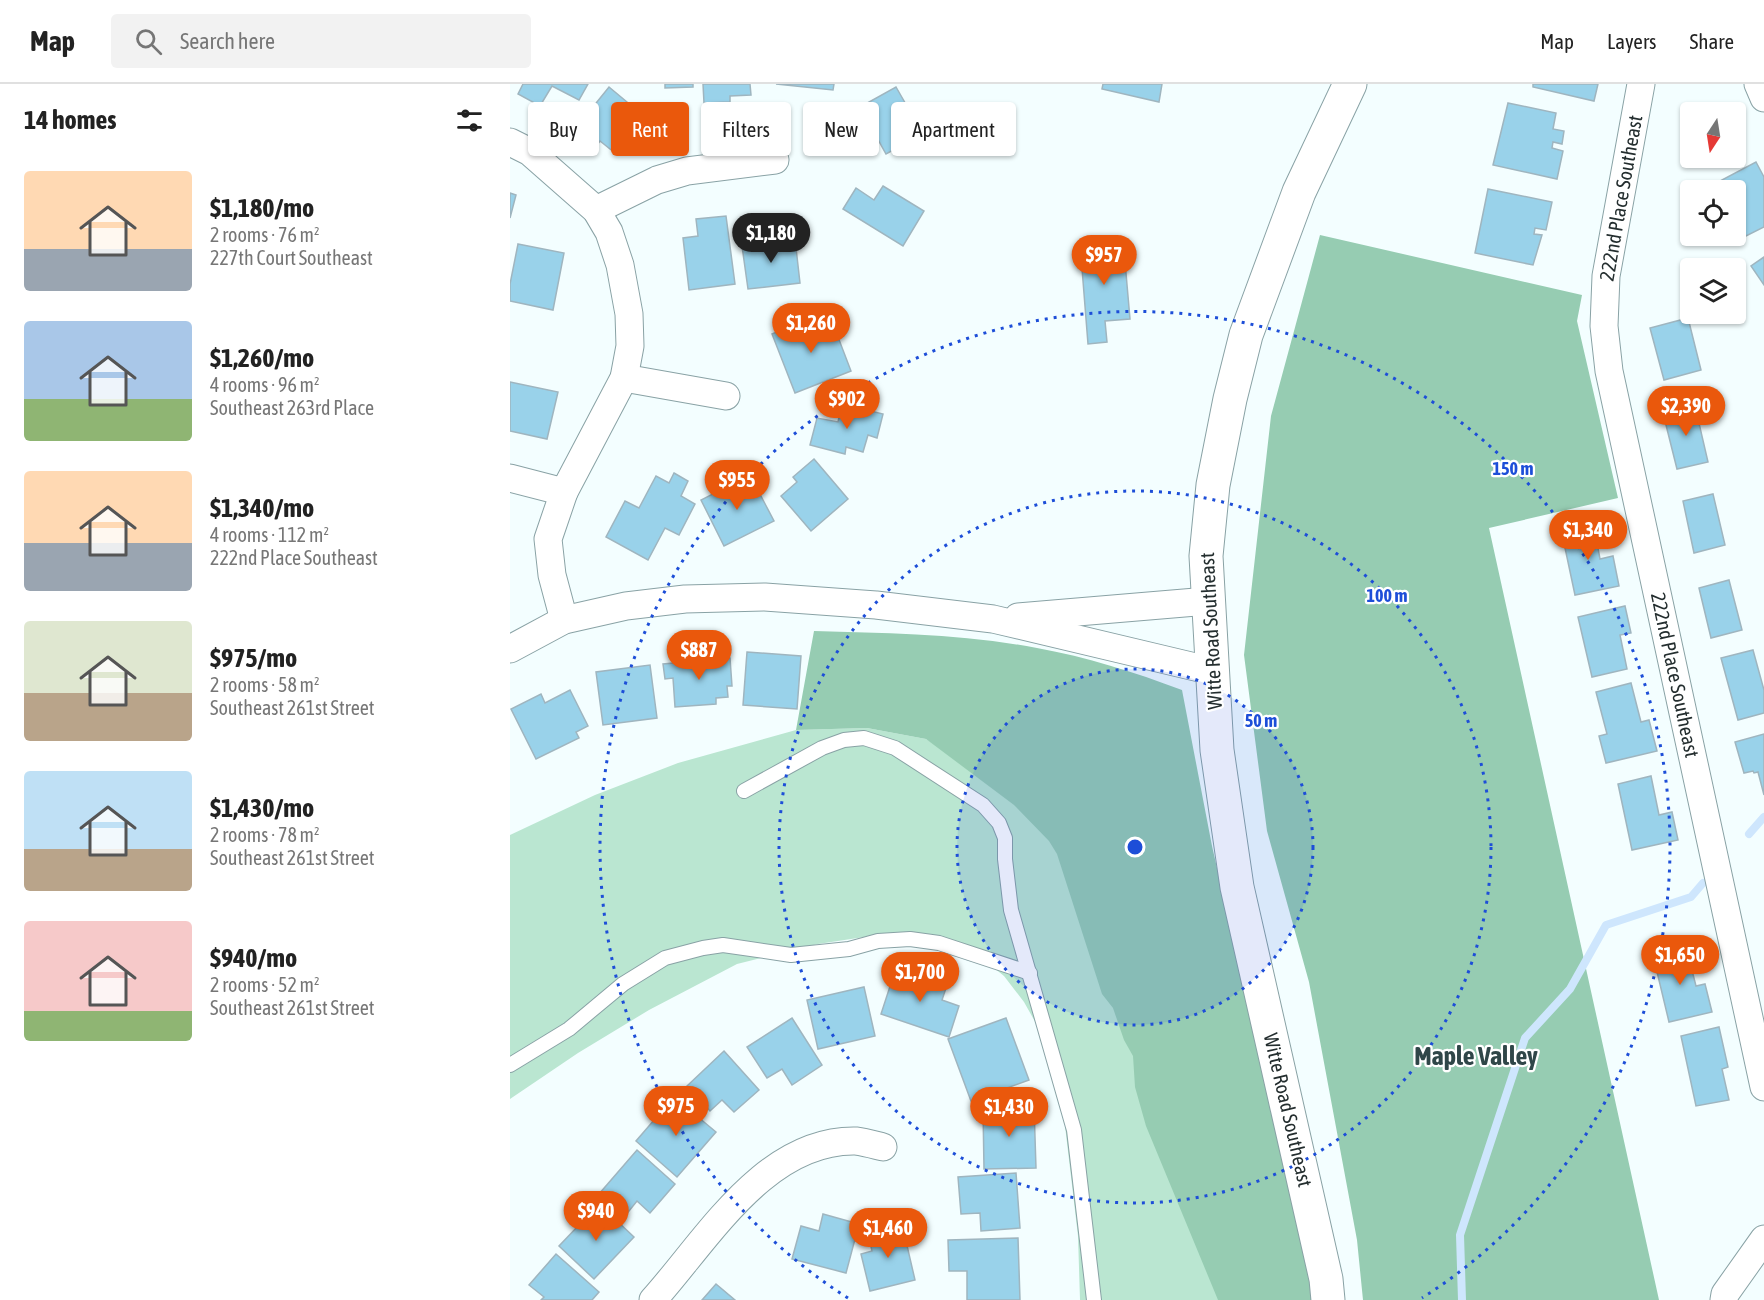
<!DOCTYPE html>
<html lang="en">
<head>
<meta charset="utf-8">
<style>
  :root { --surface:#fff; --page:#f2f2f2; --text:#222; --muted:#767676; --line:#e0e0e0; --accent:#ea580c }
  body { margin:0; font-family:"Asap Condensed",sans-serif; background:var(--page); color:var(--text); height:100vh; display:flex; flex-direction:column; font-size:22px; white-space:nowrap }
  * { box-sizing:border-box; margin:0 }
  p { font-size:20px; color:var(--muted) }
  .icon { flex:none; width:33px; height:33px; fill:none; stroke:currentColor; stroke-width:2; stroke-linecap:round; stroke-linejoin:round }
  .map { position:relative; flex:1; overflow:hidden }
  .drawer { display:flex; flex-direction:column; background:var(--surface); width:510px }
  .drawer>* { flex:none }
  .guide { position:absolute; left:18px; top:18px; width:570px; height:54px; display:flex; gap:12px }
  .needle { width:39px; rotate:192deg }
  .tools { position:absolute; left:1170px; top:18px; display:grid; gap:12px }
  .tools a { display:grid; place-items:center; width:66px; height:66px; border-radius:6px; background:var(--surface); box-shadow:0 2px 4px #0004; font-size:30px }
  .price { position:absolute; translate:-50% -51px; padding:0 14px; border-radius:21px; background:var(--accent); color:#fff; font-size:20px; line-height:39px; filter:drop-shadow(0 2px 3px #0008) }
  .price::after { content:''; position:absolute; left:50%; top:36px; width:18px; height:14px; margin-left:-9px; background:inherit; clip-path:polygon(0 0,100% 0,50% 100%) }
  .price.active { background:#222; color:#fff }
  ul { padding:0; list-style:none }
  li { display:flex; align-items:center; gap:18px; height:150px; padding:0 24px }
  li span { display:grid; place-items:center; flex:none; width:168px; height:120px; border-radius:6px; color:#555 }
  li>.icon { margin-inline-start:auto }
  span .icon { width:72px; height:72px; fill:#fffc; stroke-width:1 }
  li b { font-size:26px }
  h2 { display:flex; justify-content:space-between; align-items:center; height:72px; padding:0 24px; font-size:26px }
  .tag { padding:0 21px; border-radius:6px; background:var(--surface); box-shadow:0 2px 4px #0004; font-size:21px; line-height:54px }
  .tag.active { background:var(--accent); color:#fff }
  header { display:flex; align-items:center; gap:36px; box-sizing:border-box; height:84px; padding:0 30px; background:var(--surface); border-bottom:2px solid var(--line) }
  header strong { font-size:28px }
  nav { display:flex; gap:33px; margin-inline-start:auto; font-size:21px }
  .search { width:420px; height:54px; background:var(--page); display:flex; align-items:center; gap:15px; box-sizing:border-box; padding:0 21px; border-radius:6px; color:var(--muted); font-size:22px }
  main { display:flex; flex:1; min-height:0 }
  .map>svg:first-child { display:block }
  .green { fill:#bae6d1 }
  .forest { fill:#96ccb2 }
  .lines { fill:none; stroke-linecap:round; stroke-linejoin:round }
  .stream { stroke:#cee6fd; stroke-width:8 }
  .building { fill:#99d2ea; stroke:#9fb5bf; stroke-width:1.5 }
  .service-casing { stroke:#89a2a5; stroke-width:16 }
  .minor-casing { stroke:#89a2a5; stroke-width:29 }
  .tertiary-casing { stroke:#89a2a5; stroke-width:35 }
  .service { stroke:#fff; stroke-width:14 }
  .minor { stroke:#fff; stroke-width:27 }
  .tertiary { stroke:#fff; stroke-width:33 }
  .ring { fill:none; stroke:#1d4ed8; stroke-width:3; stroke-dasharray:3 6 }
  .labels { text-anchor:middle; stroke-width:4.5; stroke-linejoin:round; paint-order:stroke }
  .street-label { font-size:20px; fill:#242e2f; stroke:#fff }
  .district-label { font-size:26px; font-weight:bold; fill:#2f4648; stroke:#fff }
  .centre { fill:#1d4ed8; stroke:#fff; stroke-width:3 }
  .ring-label { font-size:18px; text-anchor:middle; font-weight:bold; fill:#1d4ed8; stroke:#fff; stroke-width:4.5; stroke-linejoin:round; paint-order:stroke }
</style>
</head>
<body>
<header>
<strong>Map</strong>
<div class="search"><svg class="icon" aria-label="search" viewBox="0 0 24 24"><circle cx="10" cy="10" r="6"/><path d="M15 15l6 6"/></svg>Search here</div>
<nav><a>Map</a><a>Layers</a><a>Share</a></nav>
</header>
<main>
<section class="drawer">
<h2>14 homes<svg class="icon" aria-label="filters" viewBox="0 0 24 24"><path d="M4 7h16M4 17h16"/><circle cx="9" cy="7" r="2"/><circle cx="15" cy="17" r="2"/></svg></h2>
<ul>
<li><span style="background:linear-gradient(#ffd9b3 65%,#9aa5b1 0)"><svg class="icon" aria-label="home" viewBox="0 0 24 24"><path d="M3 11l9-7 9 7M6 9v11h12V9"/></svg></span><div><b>$1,180/mo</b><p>2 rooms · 76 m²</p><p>227th Court Southeast</p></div></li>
<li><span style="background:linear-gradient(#a9c7e8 65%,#8fb573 0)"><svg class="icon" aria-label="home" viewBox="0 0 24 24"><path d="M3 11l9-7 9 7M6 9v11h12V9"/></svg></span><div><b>$1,260/mo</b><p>4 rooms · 96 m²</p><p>Southeast 263rd Place</p></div></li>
<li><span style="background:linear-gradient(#ffd9b3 60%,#9aa5b1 0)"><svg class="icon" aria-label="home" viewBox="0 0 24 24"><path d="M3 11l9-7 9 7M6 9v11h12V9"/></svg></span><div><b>$1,340/mo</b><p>4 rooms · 112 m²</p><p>222nd Place Southeast</p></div></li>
<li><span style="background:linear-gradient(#dfe7d0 60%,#b9a48a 0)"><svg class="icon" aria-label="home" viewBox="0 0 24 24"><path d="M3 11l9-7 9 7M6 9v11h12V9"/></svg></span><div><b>$975/mo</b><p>2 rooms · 58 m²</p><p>Southeast 261st Street</p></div></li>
<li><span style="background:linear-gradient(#bfe0f5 65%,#b9a48a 0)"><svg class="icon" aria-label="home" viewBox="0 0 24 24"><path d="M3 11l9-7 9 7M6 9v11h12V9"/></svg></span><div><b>$1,430/mo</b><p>2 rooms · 78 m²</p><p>Southeast 261st Street</p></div></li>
<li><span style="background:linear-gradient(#f6c9c9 75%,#8fb573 0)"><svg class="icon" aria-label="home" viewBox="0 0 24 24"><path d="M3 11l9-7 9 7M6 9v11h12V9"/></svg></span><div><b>$940/mo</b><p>2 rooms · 52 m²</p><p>Southeast 261st Street</p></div></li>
</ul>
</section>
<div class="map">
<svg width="1254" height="1216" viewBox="0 0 1254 1216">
  <rect width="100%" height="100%" fill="#f3feff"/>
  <!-- green -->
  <path class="green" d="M 357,644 L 416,655 L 550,737 L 716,1216 L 570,1216 L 568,1152 L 549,991 L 537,959 L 514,918 L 494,892 L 468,871 L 374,850 L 308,860 L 227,880 L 139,926 L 68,969 L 0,1015 L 0,751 L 85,711 L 168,679 L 286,646 Z"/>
  <!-- forest -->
  <g class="forest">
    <path d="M 810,151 L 1072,211 L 1067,237 L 1108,414 L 979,444 L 1149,1216 L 853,1216 L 847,1156 L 799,898 L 757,747 L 734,571 L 761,332 Z"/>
    <path d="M 304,547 C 378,549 454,550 527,564 C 577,573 624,588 672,606 L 702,762 L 805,1216 L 708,1216 L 636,1042 L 625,1003 L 623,972 L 614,956 L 603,924 L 592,910 L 547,770 L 539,757 L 504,721 L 416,655 L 357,644 L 286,646 Z"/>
  </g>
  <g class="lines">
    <!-- stream -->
    <g class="stream">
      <path d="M 1239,750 L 1254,733"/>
      <path d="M 952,1216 L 950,1151 L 1015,954 L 1060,905 L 1096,841 L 1181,813 L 1193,799"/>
    </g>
  </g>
  <!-- building -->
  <g class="building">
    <path d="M 13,0 L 78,0 L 69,16 L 42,2 L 30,22 L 8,10 Z"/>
    <path d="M 155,0 L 183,0 L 183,3 L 155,4 Z"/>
    <path d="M 193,0 L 240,0 L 241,11 L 220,12 L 220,18 L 194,19 Z"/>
    <path d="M 266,0 L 324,0 L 323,6 Z"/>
    <path d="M 593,0 L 652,0 L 649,18 L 592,5 Z"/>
    <path d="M 1023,0 L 1088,0 L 1084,17 L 1023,3 Z"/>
    <path d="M 99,3 L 135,33 L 105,69 L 90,57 L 87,61 L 66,44 Z"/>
    <path d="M 386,3 L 413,50 L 376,70 L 350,23 Z"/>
    <path d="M 998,19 L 1046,29 L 1043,45 L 1054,47 L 1052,60 L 1043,58 L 1042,64 L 1053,67 L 1047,95 L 983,81 Z"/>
    <path d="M 1246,78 L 1254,93 L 1254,143 L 1236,152 L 1226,132 L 1226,106 L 1212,106 L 1208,98 Z"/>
    <path d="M 373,102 L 414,127 L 393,162 L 333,125 L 346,104 L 364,116 Z"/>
    <path d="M 978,105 L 1042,118 L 1036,146 L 1025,144 L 1024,150 L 1032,151 L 1023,181 L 965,169 Z"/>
    <path d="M 0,109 L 6,111 L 0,134 Z"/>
    <path d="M 216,132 L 225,200 L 179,206 L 173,154 L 188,152 L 186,135 Z"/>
    <path d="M 285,155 L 290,199 L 238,205 L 232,162 Z"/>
    <path d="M 613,155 L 620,235 L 595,237 L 597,258 L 578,260 L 570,159 Z"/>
    <path d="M 8,160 L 54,169 L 43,226 L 0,217 L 0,200 Z"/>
    <path d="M 1254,173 L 1254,201 L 1241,182 Z"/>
    <path d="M 305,233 L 309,245 L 323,240 L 341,287 L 285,309 L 262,250 Z"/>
    <path d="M 1178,234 L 1191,286 L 1154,296 L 1140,244 Z"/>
    <path d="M 0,298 L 48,308 L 37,355 L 0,347 Z"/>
    <path d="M 332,320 L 373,330 L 367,354 L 358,351 L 353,368 L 336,363 L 335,370 L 300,361 L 307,334 L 328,338 Z"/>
    <path d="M 1185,322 L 1198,378 L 1167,385 L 1153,329 Z"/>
    <path d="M 304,375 L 338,415 L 301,447 L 271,412 L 287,398 L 283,393 Z"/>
    <path d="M 164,389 L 178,397 L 171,412 L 185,420 L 169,451 L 155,444 L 138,476 L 96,453 L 115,417 L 129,424 L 146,392 L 159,399 Z"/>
    <path d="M 240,391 L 264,437 L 214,462 L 191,416 Z"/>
    <path d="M 1203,410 L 1215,461 L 1184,469 L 1173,417 Z"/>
    <path d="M 1083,438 L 1090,475 L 1103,472 L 1109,502 L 1065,511 L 1051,445 Z"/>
    <path d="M 1219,496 L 1232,546 L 1201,554 L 1189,504 Z"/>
    <path d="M 1115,522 L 1121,549 L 1110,551 L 1117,585 L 1082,593 L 1068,533 Z"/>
    <path d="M 1243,566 L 1254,606 L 1254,629 L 1228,636 L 1211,574 Z"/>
    <path d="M 237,568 L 291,572 L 287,625 L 233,621 Z"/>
    <path d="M 220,574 L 222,602 L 217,602 L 218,613 L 206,614 L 206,620 L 165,623 L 163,594 L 155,595 L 153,580 Z"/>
    <path d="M 140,581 L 147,634 L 93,641 L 86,588 Z"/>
    <path d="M 1121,599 L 1131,638 L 1139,636 L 1147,667 L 1096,679 L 1089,652 L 1097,650 L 1086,608 Z"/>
    <path d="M 60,606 L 78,642 L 66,648 L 69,654 L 26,675 L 1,625 L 31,610 L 35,619 Z"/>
    <path d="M 1254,650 L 1254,711 L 1248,688 L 1244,689 L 1243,687 L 1234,689 L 1225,658 Z"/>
    <path d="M 1141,692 L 1149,731 L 1162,728 L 1168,756 L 1122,766 L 1108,700 Z"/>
    <path d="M 1176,863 L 1186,902 L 1195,900 L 1202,928 L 1159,938 L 1143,871 Z"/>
    <path d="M 386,884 L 437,901 L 432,916 L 449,922 L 439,953 L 371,930 Z"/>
    <path d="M 354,903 L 365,952 L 308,965 L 297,916 Z"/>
    <path d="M 282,934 L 312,981 L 282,1001 L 272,985 L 257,994 L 237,963 Z"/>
    <path d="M 496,934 L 519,996 L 461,1017 L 438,955 Z"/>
    <path d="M 1209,943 L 1218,983 L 1212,985 L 1219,1016 L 1186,1022 L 1171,952 Z"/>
    <path d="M 214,967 L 249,1006 L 224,1028 L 212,1016 L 200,1027 L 177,1002 Z"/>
    <path d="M 164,1013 L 206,1048 L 167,1093 L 126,1057 Z"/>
    <path d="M 524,1022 L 526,1084 L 474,1085 L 473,1024 Z"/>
    <path d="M 127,1066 L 165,1100 L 140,1129 L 127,1117 L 115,1132 L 89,1110 Z"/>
    <path d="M 506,1089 L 510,1144 L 471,1147 L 470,1129 L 451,1130 L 448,1093 Z"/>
    <path d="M 89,1120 L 124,1153 L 84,1195 L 49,1162 Z"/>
    <path d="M 313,1130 L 349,1140 L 336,1189 L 282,1175 L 291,1142 L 309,1147 Z"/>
    <path d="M 392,1140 L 405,1196 L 360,1207 L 351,1170 L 362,1167 L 358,1149 Z"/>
    <path d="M 508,1154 L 510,1216 L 457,1216 L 457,1187 L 439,1187 L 438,1156 Z"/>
    <path d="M 46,1170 L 89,1208 L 82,1216 L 31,1216 L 34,1213 L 19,1201 Z"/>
    <path d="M 206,1200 L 225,1216 L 192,1216 Z"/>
  </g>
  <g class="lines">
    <!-- service casing -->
    <g class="service-casing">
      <g id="service">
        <path d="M 234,707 L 312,664 L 334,656 L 354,654 L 385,664 L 473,721 L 489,739 L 495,754 L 495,775 L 501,826 L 564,1046 L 584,1216"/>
        <path d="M 0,981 L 59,945 L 113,900 L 155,874 L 193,864 L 213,861 L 281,871 L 339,865 L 368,857 L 400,855 L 429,859 L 520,889"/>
      </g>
    </g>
    <!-- minor casing -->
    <g class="minor-casing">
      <g id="minor">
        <path d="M 1131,0 L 1096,192 L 1094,242 L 1099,287 L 1254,1003"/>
        <path d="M 1248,0 L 1254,14"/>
        <path d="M 0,58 L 20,68 L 86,126 L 99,148 L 110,181 L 119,230 L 120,262 L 114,294 L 54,408 L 38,455 L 42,491 L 54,536"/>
        <path d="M 86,126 L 147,96 L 177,87 L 265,76"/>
        <path d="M 114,294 L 216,312"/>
        <path d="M 0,394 L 54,408"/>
        <path d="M 508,533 L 698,517"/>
        <path d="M 0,565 L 54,536 L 116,522 L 175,515 L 255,513 L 366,521 L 483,535 L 702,587"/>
        <path d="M 143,1216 C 197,1156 255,1055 346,1057 C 355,1058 365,1061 373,1063"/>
        <path d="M 1214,1216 L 1215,1210 L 1254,1155"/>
      </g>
    </g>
    <!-- tertiary casing -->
    <g class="tertiary-casing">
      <path id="tertiary" d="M 818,1216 L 816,1195 L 727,803 L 707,666 L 696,472 L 703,401 L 720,315 L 736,251 L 789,108 L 840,0"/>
    </g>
    <!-- service -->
    <use href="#service" class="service"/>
    <!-- minor -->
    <use href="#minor" class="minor"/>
    <!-- tertiary -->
    <use href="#tertiary" class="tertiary"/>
  </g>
  <!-- distance rings -->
  <circle cx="625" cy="763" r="178" fill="#1d4ed8" fill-opacity=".12"/>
  <g class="ring">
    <circle cx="625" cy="763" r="178"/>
    <circle cx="625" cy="763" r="356"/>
    <path d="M338 1214A535 535 0 1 1 912 1214"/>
  </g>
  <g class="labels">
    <!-- street labels -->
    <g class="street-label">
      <text transform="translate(1111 114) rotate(-80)" y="7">222nd Place Southeast</text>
      <text transform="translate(701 547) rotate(-93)" y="7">Witte Road Southeast</text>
      <text transform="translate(1165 591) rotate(78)" y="7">222nd Place Southeast</text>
      <text transform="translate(778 1026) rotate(77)" y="7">Witte Road Southeast</text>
    </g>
    <!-- district labels -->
    <g class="district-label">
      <text x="966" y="981">Maple Valley</text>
    </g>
  </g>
  <circle cx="625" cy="763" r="9" class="centre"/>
  <g class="ring-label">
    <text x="1003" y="391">150 m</text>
    <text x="877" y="518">100 m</text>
    <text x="751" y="643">50 m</text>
  </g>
</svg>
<div class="tools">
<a><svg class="needle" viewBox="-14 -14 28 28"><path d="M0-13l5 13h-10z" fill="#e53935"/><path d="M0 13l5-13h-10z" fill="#767676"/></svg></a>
<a><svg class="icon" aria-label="locate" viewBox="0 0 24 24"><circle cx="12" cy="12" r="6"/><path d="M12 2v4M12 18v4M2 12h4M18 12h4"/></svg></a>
<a><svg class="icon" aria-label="layers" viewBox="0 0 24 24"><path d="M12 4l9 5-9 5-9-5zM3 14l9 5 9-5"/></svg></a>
</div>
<b class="price active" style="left:261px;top:180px">$1,180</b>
<b class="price" style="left:594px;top:202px">$957</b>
<b class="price" style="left:301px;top:270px">$1,260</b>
<b class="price" style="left:337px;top:346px">$902</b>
<b class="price" style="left:1176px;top:353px">$2,390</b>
<b class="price" style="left:227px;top:427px">$955</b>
<b class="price" style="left:1078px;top:477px">$1,340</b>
<b class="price" style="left:189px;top:597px">$887</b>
<b class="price" style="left:1170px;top:902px">$1,650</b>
<b class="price" style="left:410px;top:919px">$1,700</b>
<b class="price" style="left:166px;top:1053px">$975</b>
<b class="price" style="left:499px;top:1054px">$1,430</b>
<b class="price" style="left:86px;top:1158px">$940</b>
<b class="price" style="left:378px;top:1175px">$1,460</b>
<div class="guide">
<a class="tag">Buy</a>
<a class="tag active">Rent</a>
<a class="tag">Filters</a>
<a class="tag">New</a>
<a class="tag">Apartment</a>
</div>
</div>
</main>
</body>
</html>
